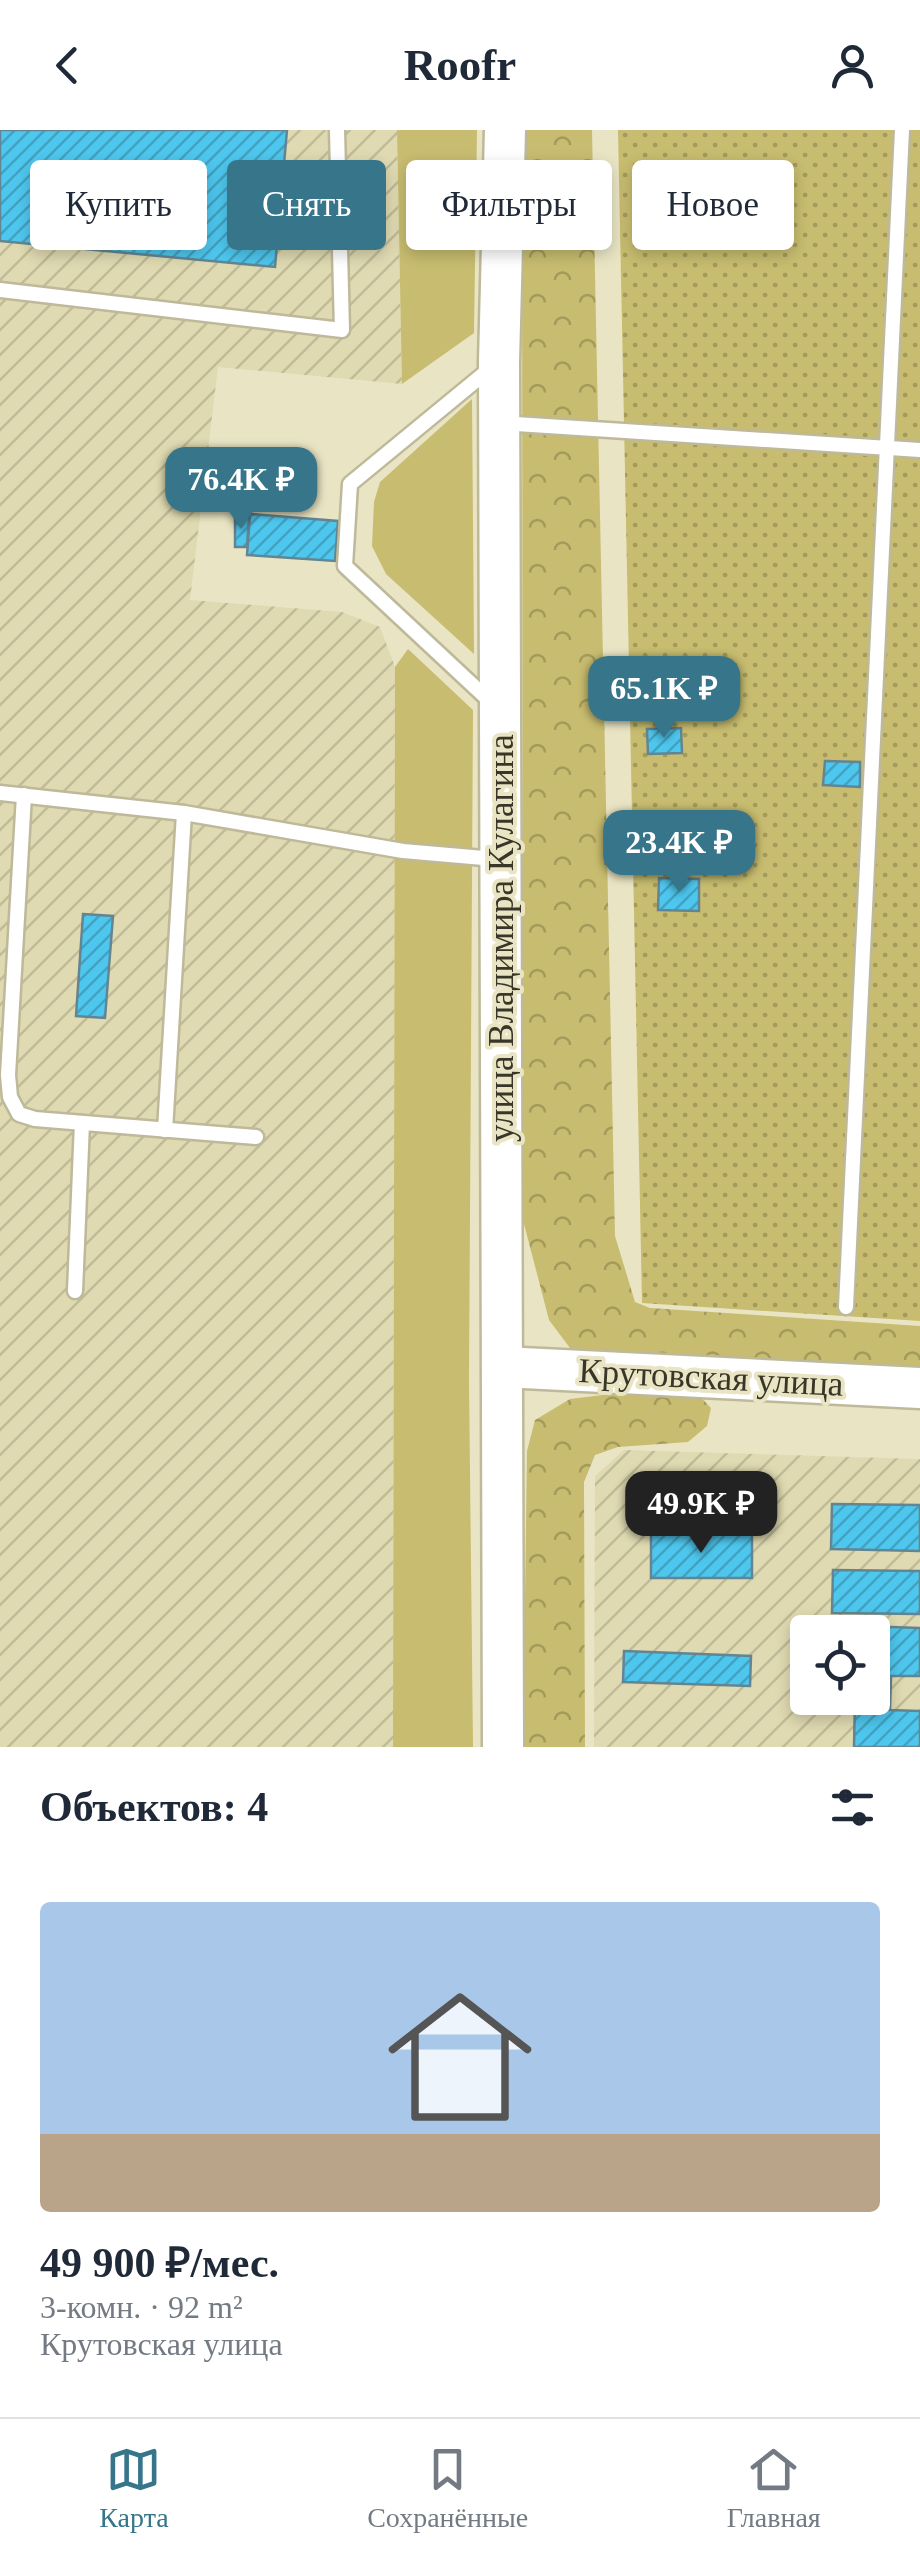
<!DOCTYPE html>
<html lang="ru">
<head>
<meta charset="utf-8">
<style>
  :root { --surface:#fff; --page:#f2f2f3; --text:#1f2937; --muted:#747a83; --line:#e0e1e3; --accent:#36758a }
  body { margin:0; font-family:Georgia,serif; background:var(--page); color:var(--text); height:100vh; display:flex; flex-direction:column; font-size:38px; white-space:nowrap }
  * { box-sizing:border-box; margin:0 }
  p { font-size:32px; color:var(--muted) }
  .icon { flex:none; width:55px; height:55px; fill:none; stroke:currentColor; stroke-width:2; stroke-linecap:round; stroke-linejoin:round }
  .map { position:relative; height:1617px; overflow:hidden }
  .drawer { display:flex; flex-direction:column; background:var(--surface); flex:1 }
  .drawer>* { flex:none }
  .guide { position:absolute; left:30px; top:30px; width:860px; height:90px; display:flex; gap:20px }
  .tools { position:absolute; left:790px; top:1485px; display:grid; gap:20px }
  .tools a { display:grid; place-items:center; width:100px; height:100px; border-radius:10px; background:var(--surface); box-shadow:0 5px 15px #0003; font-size:50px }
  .price { position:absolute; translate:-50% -85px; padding:0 22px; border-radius:20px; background:var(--accent); color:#fff; font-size:32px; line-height:65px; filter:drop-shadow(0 2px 5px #0008) }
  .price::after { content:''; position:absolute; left:50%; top:60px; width:30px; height:22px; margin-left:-15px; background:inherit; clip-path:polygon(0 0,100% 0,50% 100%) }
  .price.on { background:#222; color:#fff }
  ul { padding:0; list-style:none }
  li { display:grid; align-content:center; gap:20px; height:530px; padding:0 40px }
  li span { display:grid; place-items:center; height:310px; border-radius:10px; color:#555 }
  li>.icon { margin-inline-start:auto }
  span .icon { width:180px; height:180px; fill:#fffc; stroke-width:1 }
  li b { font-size:42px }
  h2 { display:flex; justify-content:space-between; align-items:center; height:120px; padding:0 40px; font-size:42px }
  .tag { padding:0 35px; border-radius:10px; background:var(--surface); box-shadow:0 5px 15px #0003; font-size:35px; line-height:90px }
  .tag.on { background:var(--accent); color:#fff }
  header { display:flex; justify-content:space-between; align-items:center; height:130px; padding:0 40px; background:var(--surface); font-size:45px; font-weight:700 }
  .tabs { display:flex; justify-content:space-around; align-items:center; height:140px; border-top:2px solid var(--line); background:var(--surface); font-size:28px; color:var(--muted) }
  .tabs a { display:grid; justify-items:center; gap:5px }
  .tabs .on { color:var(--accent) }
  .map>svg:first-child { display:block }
  .industrial { fill:url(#industrial-furrows); fill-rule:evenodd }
  .grass { fill:#c7bc6f }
  .forest { fill:url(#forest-crowns) }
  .garden { fill:url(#garden-dots) }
  .building { fill:url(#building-hatch); stroke:#638592; stroke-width:2.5 }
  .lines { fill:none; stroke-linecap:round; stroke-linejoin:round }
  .lane-casing { stroke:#bdb999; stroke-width:19 }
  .secondary-casing { stroke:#bdb999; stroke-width:45 }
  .lane { stroke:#fff; stroke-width:14 }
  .secondary { stroke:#fff; stroke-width:40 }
  .labels { text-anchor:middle; stroke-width:8; stroke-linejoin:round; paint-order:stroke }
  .street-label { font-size:35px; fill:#383629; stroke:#e9e5c4 }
</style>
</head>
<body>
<header><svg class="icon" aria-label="back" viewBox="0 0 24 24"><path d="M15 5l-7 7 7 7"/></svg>Roofr<svg class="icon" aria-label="person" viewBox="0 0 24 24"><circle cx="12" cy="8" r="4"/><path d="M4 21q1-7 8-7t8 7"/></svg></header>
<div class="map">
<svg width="920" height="1617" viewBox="0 0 920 1617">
  <defs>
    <pattern id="industrial-furrows" width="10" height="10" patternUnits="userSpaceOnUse" patternTransform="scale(2.5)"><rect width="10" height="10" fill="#dfdab1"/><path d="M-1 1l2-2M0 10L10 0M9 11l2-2" fill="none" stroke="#c0bc98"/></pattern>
    <pattern id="forest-crowns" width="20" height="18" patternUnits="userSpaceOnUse" patternTransform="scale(2.5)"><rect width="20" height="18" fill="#c7bc6f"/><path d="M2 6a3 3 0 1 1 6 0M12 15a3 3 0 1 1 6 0" fill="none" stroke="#a39a5b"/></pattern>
    <pattern id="garden-dots" width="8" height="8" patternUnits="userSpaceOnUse" patternTransform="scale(2.5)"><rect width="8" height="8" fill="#c7bc6f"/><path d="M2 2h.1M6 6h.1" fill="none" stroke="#a39a5b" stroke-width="1.8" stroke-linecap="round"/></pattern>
    <pattern id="building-hatch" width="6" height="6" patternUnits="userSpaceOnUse" patternTransform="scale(2.5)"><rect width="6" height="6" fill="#4ec7ee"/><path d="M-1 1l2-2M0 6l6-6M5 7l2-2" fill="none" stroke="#42a2c1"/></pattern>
  </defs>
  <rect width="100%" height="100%" fill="#e9e5c4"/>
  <!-- industrial -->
  <g class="industrial">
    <path d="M 0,0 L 397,0 L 402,254 L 218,237 L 190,470 L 342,482 L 380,497 L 395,537 L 393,1617 L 0,1617 Z"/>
    <path d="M 624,1320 L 920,1329 L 920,1617 L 594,1617 L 595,1346 ZM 808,1502 L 872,1502 L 872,1568 L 808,1568 Z"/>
  </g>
  <!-- grass -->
  <g class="grass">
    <path d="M 397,0 L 477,0 L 474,203 L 402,254 Z"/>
    <path d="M 472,269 L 474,524 L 386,444 L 372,416 L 374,372 L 380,352 Z"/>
    <path d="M 408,519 L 473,580 L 469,1251 L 473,1617 L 393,1617 L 395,537 Z"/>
  </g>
  <!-- forest -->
  <g class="forest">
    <path d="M 522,0 L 592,0 L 615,1106 L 635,1172 L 650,1178 L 920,1196 L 920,1247 L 573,1222 L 549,1190 L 523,1090 Z"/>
    <path d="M 644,1260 L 695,1261 L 711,1278 L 707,1296 L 688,1312 L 618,1317 L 595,1325 L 584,1352 L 585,1617 L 523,1617 L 527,1321 L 535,1290 L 570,1269 Z"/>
  </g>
  <!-- garden -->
  <path class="garden" d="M 618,0 L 920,0 L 920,1191 L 642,1173 Z"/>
  <!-- building -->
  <g class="building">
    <path d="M 0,0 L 287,0 L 275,137 L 0,111 Z"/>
    <path d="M 250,384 L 338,391 L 335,431 L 247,425 Z"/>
    <path d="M 235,387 L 249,388 L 247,417 L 235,417 Z"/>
    <path d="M 681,598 L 682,623 L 648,624 L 647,599 Z"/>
    <path d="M 825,631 L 860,632 L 860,657 L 823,655 Z"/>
    <path d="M 659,748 L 699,749 L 699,781 L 658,780 Z"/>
    <path d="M 83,784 L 113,786 L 105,888 L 76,886 Z"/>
    <path d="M 832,1374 L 920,1375 L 920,1421 L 831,1419 Z"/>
    <rect x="651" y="1403" width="101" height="45"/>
    <path d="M 833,1440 L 920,1441 L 920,1484 L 832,1483 Z"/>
    <path d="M 833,1495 L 920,1498 L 920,1546 L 891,1546 L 890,1580 L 920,1581 L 920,1617 L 854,1617 L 855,1568 L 872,1568 L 872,1502 L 833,1502 Z"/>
    <path d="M 624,1521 L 751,1526 L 750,1556 L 623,1552 Z"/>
  </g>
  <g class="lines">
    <!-- lane casing -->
    <g class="lane-casing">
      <g id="lane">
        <path d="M 0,160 L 342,200 L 337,0"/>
        <path d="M 491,238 L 350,354 L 345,436 L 494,575"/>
        <path d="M 500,293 L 920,320"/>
        <path d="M 0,663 L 184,683 L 403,721 L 495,729"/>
        <path d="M 24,665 L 8,945 L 10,967 L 19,984 L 35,989 L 256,1007"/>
        <path d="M 165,1000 L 184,683"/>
        <path d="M 75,1161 L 82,993"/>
        <path d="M 846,1177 L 902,0"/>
      </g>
    </g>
    <!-- secondary casing -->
    <g class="secondary-casing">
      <g id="secondary">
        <path d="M 503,1237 L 920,1258"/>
        <path d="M 503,1617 L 499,231 L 505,0"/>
      </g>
    </g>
    <!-- lane -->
    <use href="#lane" class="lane"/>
    <!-- secondary -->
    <use href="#secondary" class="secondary"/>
  </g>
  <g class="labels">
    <!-- street labels -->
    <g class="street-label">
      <text transform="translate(501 808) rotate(-90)" y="12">улица Владимира Кулагина</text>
      <text transform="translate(711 1247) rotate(3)" y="12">Крутовская улица</text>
    </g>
  </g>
</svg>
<div class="tools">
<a><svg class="icon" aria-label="locate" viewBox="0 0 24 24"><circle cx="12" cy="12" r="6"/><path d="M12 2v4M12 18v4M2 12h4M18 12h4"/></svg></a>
</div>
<b class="price" style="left:241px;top:402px">76.4K ₽</b>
<b class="price" style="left:664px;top:611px">65.1K ₽</b>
<b class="price" style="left:679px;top:765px">23.4K ₽</b>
<b class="price on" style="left:701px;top:1426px">49.9K ₽</b>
<div class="guide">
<a class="tag">Купить</a>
<a class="tag on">Снять</a>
<a class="tag">Фильтры</a>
<a class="tag">Новое</a>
</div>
</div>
<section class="drawer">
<h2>Объектов: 4<svg class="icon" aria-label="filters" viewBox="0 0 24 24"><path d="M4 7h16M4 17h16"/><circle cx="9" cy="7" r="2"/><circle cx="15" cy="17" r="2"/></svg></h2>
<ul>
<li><span style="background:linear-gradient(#a9c7e8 75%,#b9a48a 0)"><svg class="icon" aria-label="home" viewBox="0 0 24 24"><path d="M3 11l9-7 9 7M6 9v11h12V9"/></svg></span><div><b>49 900 ₽/мес.</b><p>3-комн. · 92 m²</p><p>Крутовская улица</p></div></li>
</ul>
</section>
<nav class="tabs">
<a class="on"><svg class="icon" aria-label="map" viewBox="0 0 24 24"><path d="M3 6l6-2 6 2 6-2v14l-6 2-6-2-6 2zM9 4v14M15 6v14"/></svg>Карта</a>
<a><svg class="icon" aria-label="saved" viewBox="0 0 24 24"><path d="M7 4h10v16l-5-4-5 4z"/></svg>Сохранённые</a>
<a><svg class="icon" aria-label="home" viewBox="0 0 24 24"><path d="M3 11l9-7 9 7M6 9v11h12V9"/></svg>Главная</a>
</nav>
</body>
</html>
